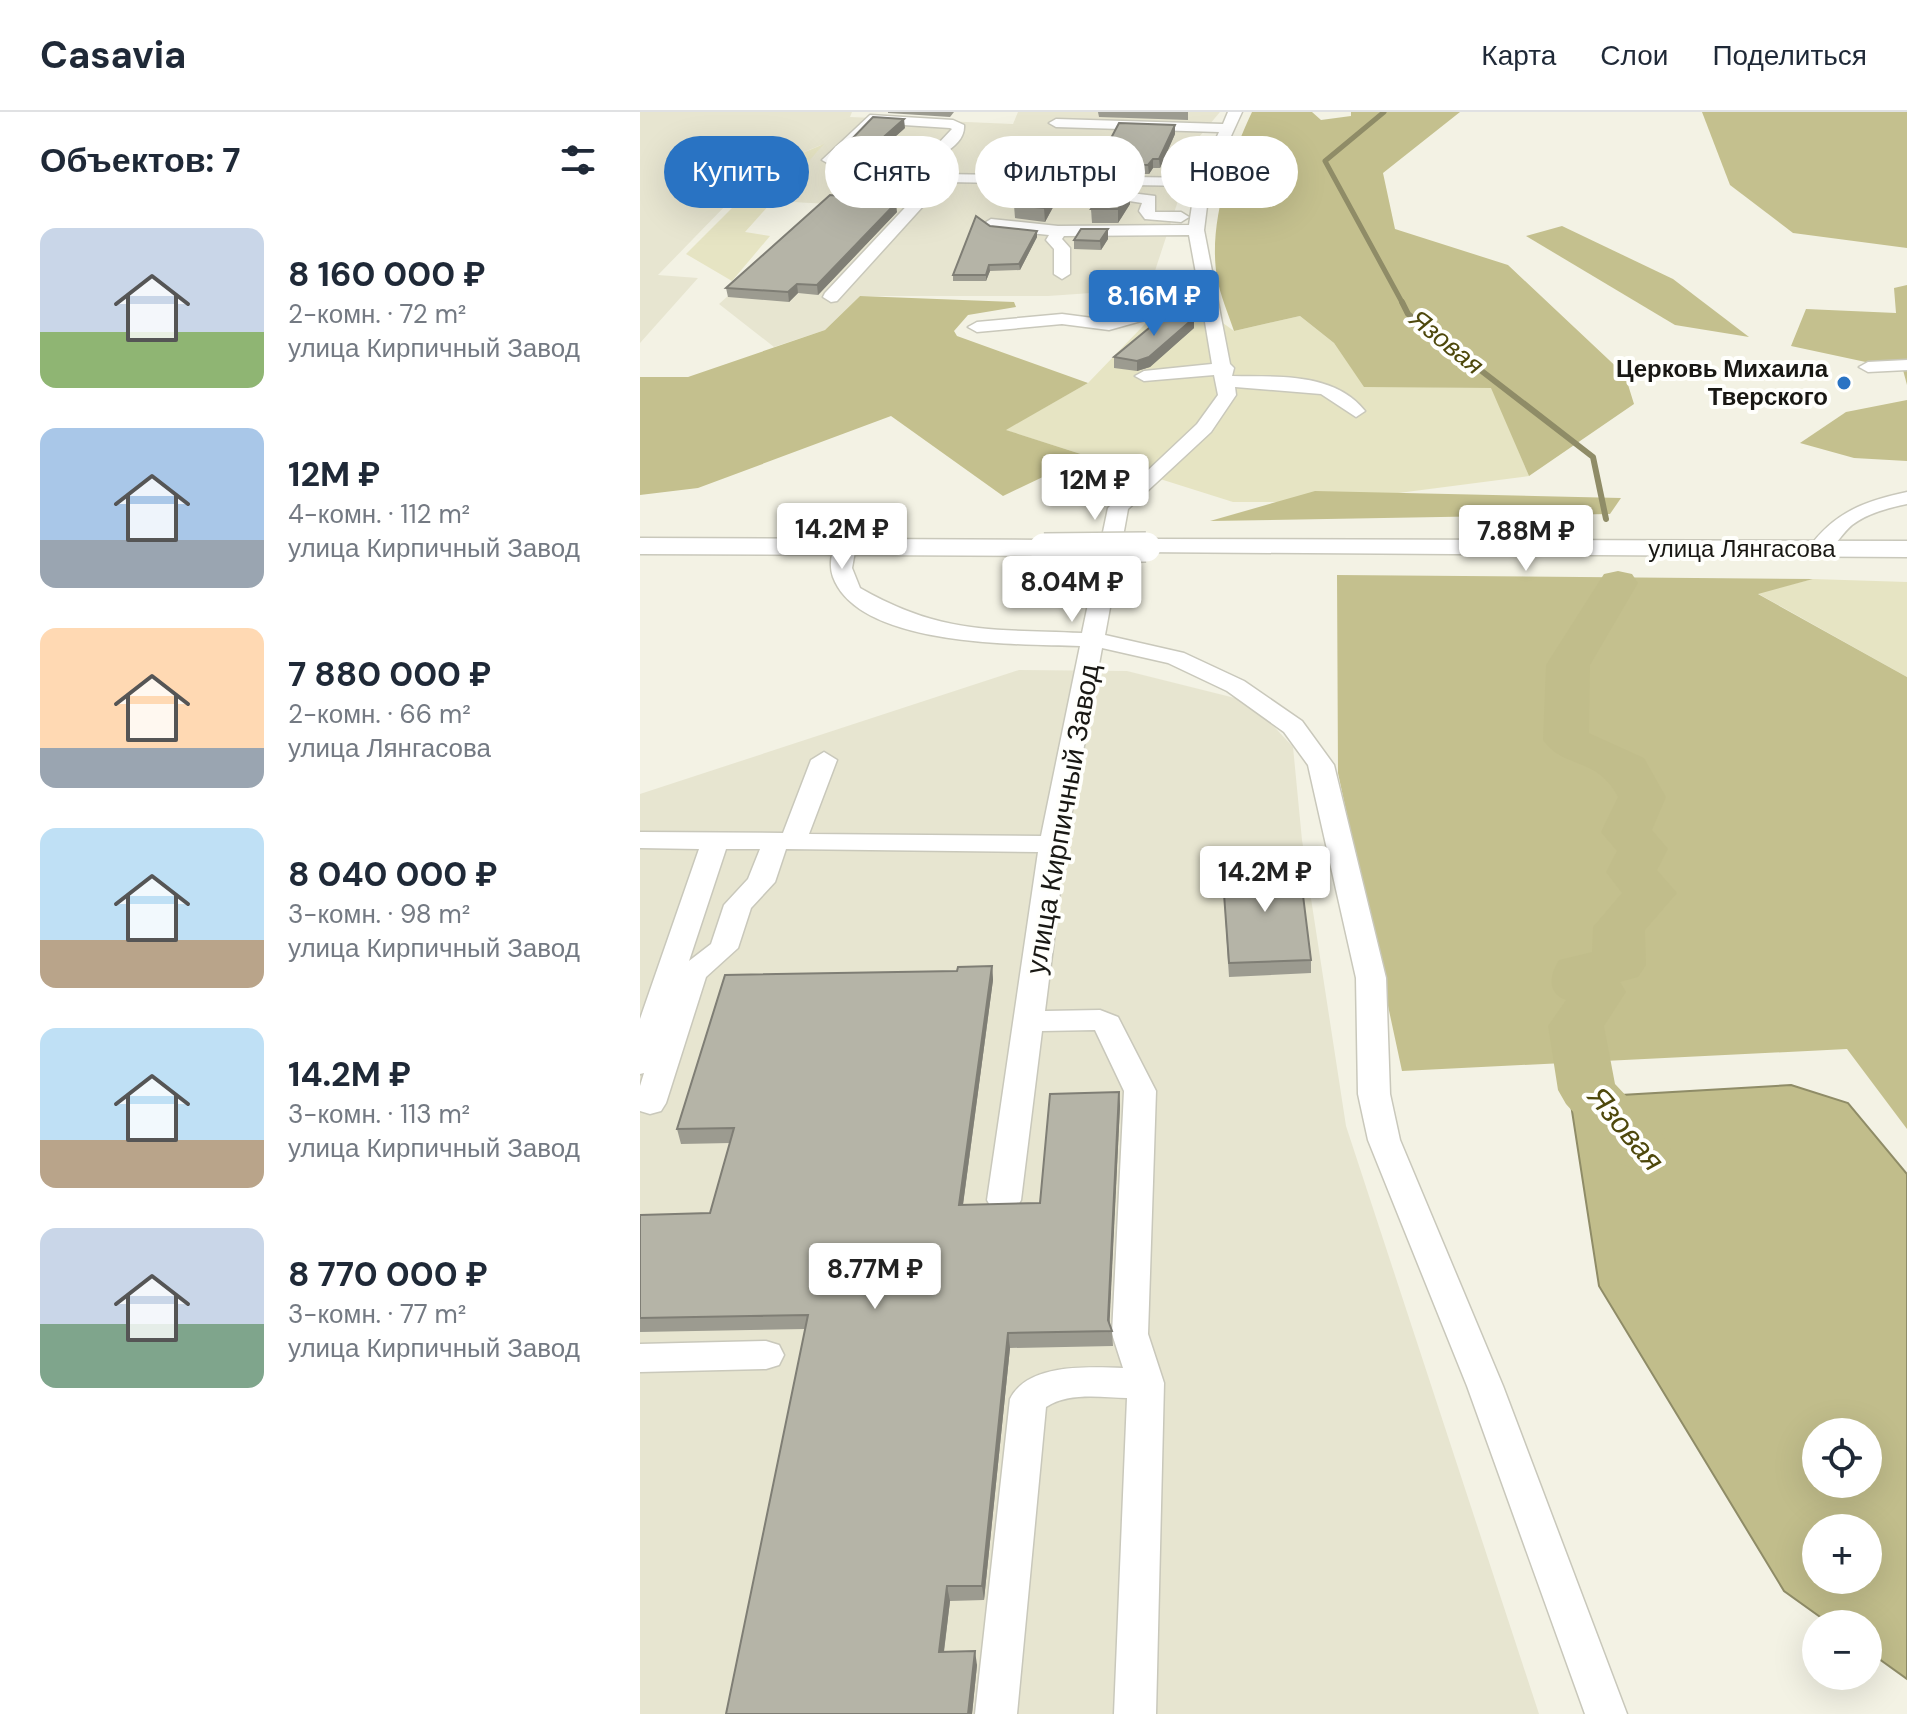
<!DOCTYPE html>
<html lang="ru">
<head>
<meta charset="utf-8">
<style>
  :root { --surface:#fff; --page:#f6f6f7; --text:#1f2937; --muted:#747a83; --line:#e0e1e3; --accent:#2973c3 }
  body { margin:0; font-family:"DM Sans",sans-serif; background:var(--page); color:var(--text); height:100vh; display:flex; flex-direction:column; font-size:30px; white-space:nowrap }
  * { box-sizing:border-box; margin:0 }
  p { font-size:26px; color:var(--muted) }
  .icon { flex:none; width:44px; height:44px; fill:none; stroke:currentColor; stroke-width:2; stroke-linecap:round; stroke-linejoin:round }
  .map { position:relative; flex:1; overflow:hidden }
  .details { display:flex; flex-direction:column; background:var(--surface); width:640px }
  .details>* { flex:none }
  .banner { position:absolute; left:24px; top:24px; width:760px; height:72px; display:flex; gap:16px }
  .controls { position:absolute; left:1162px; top:1306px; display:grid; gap:16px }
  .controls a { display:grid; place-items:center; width:80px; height:80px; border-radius:50%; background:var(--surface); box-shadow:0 8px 32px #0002; font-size:40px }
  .price { position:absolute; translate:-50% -68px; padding:0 18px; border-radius:8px; background:#fff; color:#222; font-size:26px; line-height:52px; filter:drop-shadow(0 2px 4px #0008) }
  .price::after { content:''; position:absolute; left:50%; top:48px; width:24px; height:18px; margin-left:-12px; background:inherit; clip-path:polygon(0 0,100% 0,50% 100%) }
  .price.active { background:var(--accent); color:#fff }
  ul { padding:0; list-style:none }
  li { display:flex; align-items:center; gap:24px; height:200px; padding:0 40px }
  li span { display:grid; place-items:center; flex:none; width:224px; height:160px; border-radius:16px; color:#555 }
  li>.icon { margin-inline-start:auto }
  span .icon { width:96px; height:96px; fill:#fffc; stroke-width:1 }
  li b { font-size:34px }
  h2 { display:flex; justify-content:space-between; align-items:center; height:96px; padding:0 40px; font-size:34px }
  .pill { padding:0 28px; border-radius:36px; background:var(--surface); box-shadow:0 8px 32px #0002; font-size:28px; line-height:72px }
  .pill.active { background:var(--accent); color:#fff }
  header { display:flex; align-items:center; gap:48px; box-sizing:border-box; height:112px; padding:0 40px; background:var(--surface); border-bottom:2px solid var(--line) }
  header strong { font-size:38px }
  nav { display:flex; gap:44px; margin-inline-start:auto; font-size:28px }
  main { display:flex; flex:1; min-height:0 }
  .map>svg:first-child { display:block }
  .built { fill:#e7e5d0 }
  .green { fill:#e6e4c3 }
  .forest { fill:#c4c08e }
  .water { fill:#c1bd8b; stroke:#8f8c67; stroke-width:2; fill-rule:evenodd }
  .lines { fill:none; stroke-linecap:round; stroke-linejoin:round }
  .stream-far1 { stroke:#8f8c67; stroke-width:5 }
  .stream { stroke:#8f8c67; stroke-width:6 }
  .river { fill:#c1bd8b; fill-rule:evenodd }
  .minor-casing { stroke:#c9c8bb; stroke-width:3 }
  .major-casing { stroke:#c9c8bb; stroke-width:3 }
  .minor { fill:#fff; fill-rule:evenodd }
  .major { fill:#fff; fill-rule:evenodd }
  .major-bridge-casing { stroke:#c9c8bb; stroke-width:32; stroke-linecap:butt }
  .major-bridge { stroke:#fff; stroke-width:29 }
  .wall { fill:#9c9b90 }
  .shaded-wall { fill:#7f7e75 }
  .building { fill:#b5b4a7; stroke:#7f7e75; stroke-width:2 }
  .poi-dot { fill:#2973c3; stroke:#fffffc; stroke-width:3 }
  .labels { text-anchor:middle; stroke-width:8; stroke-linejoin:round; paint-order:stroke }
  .far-poi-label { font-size:24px; font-weight:bold; fill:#191814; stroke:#fffffc; text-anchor:end }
  .far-street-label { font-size:24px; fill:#191814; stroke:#fffffc }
  .far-water-label { font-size:26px; font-style:italic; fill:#4e480b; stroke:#fffffc }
  .street-label { font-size:28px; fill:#191814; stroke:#fffffc }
  .water-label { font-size:30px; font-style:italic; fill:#4e480b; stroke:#fffffc }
</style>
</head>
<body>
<header>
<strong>Casavia</strong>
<nav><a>Карта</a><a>Слои</a><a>Поделиться</a></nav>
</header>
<main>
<section class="details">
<h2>Объектов: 7<svg class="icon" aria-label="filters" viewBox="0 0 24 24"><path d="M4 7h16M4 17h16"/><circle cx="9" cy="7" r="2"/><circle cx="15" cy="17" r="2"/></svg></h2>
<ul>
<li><span style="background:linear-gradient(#c9d6e8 65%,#8fb573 0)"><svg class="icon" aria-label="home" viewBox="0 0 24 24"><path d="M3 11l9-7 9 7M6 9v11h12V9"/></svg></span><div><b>8 160 000 ₽</b><p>2-комн. · 72 m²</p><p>улица Кирпичный Завод</p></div></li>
<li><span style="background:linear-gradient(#a9c7e8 70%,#9aa5b1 0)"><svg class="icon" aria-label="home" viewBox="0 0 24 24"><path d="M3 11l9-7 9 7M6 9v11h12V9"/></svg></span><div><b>12M ₽</b><p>4-комн. · 112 m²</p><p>улица Кирпичный Завод</p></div></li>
<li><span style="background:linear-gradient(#ffd9b3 75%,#9aa5b1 0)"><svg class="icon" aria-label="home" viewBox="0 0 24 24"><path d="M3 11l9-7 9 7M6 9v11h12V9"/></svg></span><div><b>7 880 000 ₽</b><p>2-комн. · 66 m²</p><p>улица Лянгасова</p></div></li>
<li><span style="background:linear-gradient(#bfe0f5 70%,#b9a48a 0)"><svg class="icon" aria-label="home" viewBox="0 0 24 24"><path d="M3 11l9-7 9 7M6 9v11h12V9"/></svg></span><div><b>8 040 000 ₽</b><p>3-комн. · 98 m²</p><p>улица Кирпичный Завод</p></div></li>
<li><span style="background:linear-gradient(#bfe0f5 70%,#b9a48a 0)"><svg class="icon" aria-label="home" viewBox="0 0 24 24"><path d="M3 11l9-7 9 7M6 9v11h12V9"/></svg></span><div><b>14.2M ₽</b><p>3-комн. · 113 m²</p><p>улица Кирпичный Завод</p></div></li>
<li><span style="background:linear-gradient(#c9d6e8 60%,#7fa58c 0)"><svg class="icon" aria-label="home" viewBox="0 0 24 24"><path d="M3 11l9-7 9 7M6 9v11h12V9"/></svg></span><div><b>8 770 000 ₽</b><p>3-комн. · 77 m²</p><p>улица Кирпичный Завод</p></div></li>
</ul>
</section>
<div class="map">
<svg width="1267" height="1602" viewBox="0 0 1267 1602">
  <rect width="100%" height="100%" fill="#f3f2e4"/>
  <!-- built -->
  <g class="built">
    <path d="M 0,0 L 212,0 L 210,5 L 373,12 L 378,0 L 580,0 L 559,25 L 509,177 L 408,184 L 220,184 L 185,218 L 134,235 L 79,192 L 190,92 L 133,89 L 181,33 L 136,52 L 126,52 L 18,163 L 58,166 L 0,231 Z"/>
    <path d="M 379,558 L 487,559 L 611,590 L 653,635 L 662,728 L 706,1014 L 899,1602 L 0,1602 L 0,682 Z"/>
  </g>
  <!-- green -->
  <g class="green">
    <path d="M 184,32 L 105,120 L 130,124 L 92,169 L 46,142 L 136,52 Z"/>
    <path d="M 531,185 L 555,191 L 594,219 L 660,204 L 694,231 L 724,274 L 852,276 L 889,364 L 689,390 L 593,390 L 365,318 L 448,271 Z"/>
    <path d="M 1173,467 L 1267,470 L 1267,565 L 1117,481 Z"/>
  </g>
  <!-- forest -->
  <g class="forest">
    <path d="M 612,0 L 672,0 L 681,8 L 711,4 L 711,0 L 820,0 L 743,61 L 755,117 L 868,153 L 985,263 L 994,292 L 889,364 L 851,276 L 724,275 L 694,231 L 660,204 L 594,219 C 588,201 580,183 577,165 C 568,114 590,46 612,0 Z"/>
    <path d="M 1062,0 L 1267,0 L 1267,136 L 1153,121 L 1090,73 Z"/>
    <path d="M 922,114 L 1033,167 L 1109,225 L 1035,213 L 886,124 Z"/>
    <path d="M 1267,173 L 1267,273 L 1263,258 L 1151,234 L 1166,197 L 1256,201 L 1254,176 Z"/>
    <path d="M 220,184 L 374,190 L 376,195 L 328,203 L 314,219 L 317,224 L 448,271 L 366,318 L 447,344 L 363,384 L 251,304 L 58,376 L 0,383 L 0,265 L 48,265 L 185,218 Z"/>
    <path d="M 1267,288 L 1267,349 L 1214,346 L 1160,331 L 1206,300 Z"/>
    <path d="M 675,379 L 981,386 L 970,402 L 570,409 Z"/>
    <path d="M 697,463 L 1173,467 L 1118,482 L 1267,565 L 1267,1017 L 1207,937 L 762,959 L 698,661 Z"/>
  </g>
  <!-- water -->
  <path class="water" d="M 1151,973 L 1208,991 L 1267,1062 L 1267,1567 L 1228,1539 L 1228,1512 L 1190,1512 L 1144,1479 L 959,1174 L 930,986 ZM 1176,1320 L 1228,1320 L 1228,1372 L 1176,1372 ZM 1176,1416 L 1228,1416 L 1228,1468 L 1176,1468 Z"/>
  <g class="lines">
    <!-- stream-far1 -->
    <path class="stream-far1" d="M 744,0 L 685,49 L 763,192"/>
    <!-- stream -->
    <path class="stream" d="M 762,190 L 768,202 L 953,345 L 966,407"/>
    <!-- river -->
    <path class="river" d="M 978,459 L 992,462 L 998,471 L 950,553 L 949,621 L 1004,646 L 1026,685 L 1012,718 L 1028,737 L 1017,758 L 1037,781 L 1005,818 L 1006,853 L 998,865 L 980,870 L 986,880 L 964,914 L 975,972 L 1022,1022 L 1031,1037 L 1022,1052 L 1001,1058 L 980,1052 L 926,992 L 918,978 L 908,914 L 926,888 C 906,881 910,862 919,848 L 952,840 L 953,815 L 982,781 L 966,760 L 977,739 L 961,720 L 978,685 C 957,644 924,658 903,628 L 906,553 L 964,462 Z"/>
    <!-- minor casing -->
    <g class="minor-casing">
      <g id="minor">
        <path d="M 588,0 L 602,0 L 570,70 L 564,118 L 590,252 L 594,256 L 592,264 C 638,265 694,260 725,299 L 716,305 L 681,282 L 595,275 L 596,283 L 571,320 L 488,397 L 465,523 L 544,541 L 604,569 L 662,609 L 694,653 L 746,866 L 750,982 L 760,1028 L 863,1274 L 987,1602 L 945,1602 L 827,1274 L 728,1028 L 718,982 L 716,866 L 668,653 L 644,620 L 587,579 L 528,551 L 462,536 L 426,732 L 405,899 L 460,898 L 478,905 L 516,979 L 508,1222 L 524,1271 L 516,1602 L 474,1602 L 487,1286 C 461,1285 428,1280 406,1295 L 377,1602 L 335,1602 L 370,1287 C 388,1251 448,1255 483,1256 L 472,1222 L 484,979 L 455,918 L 402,919 L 381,1088 L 376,1097 L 364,1100 L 352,1097 L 347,1088 L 398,740 L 146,737 L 135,770 L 111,796 L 98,836 L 66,865 L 26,991 L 21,999 L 10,1002 L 0,999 L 0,974 L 4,961 L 0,962 L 0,907 L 59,737 L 0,736 L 0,720 L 143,721 L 171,648 L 184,640 L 197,648 L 169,722 L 401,724 L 440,534 C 377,532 219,535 193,465 C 189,454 191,440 197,429 L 213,429 L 216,434 L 212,456 L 220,476 C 302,523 352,517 442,521 L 468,396 L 557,312 L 578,283 L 574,263 L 504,269 L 495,264 L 504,259 L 572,252 L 562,192 L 469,218 L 422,212 L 337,220 L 328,215 L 337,210 L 422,202 L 468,208 L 560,183 L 549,123 L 424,124 L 422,127 L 430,136 L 430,162 L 422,167 L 414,162 L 414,137 L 406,128 L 409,123 L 351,117 L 343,112 L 351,107 L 418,114 L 549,113 L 555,74 L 305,70 L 197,189 L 191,190 L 183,185 L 185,181 L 290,69 L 189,52 L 182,48 L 230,3 L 313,8 L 324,13 C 326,37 288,49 269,57 L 301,62 L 558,66 L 579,20 L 416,15 L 409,11 L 416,7 L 583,12 ZM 233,11 L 310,16 L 312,17 L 296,34 L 251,54 L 200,45 ZM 86,737 L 120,737 L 108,767 L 84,793 L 71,832 L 49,849 Z"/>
        <path d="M 475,79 L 515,84 L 515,100 L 541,100 L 549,105 L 541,110 L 505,107 L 499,99 L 502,91 L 470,86 L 468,83 Z"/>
        <path d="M 1267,248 L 1267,258 L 1228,260 L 1219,255 L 1228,250 Z"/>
        <path d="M 1267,380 L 1267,392 C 1248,396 1228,401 1212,413 C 1201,422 1193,440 1179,443 L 1168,437 C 1194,400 1225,389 1267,380 Z"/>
        <path d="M 126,1229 L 139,1233 L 144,1243 L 139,1253 L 126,1257 L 0,1260 L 0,1232 Z"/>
      </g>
    </g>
    <!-- major casing -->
    <g class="major-casing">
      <g id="major">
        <path d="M 0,426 L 404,428 L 417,436 L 404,444 L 0,442 Z"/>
        <path d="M 506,427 L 1267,429 L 1267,445 L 497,440 L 493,435 L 497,430 Z"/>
      </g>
    </g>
    <!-- minor -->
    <use href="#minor" class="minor"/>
    <!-- major -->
    <use href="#major" class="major"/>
    <!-- major-bridge casing -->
    <g class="major-bridge-casing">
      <path id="major-bridge" d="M 404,436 L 506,435"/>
    </g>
    <!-- major-bridge -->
    <use href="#major-bridge" class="major-bridge"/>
  </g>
  <!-- wall -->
  <g class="wall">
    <path d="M 248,0 L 314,0 L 310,5 L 248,1 Z"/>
    <path d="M 458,0 L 548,0 L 548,8 L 459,5 Z"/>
    <path d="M 265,16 L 230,47 L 206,43 L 205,34 Z"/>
    <path d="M 535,22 L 520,56 L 513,56 L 509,62 L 484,62 L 484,55 L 461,54 L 461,45 Z"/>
    <path d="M 421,26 L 421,30 L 409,55 L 368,54 L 367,49 Z"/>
    <path d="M 264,68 L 242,88 L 257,100 L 178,183 L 158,181 L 149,190 L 88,185 L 86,176 L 199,84 Z"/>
    <path d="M 424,75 L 405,110 L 375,106 L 374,93 Z"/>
    <path d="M 489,78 L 490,92 L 478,111 L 452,111 L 451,97 Z"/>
    <path d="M 350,114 L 397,119 L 397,125 L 380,158 L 350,159 L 346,169 L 313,169 L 313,163 Z"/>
    <path d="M 468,117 L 468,127 L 461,138 L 434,137 L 434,128 Z"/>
    <path d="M 554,206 L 554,216 L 510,255 L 497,259 L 474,256 L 474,245 Z"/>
    <path d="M 582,754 L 671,848 L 671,861 L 589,865 Z"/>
    <path d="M 352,854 L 353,868 L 323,1093 L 400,1091 L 479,980 L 480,994 L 469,1213 L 472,1219 L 473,1234 L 370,1236 L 344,1488 L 310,1489 L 304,1540 L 337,1553 L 332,1602 L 86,1602 L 165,1217 L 0,1220 L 0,1103 L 70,1101 L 90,1031 L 41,1032 L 37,1017 L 317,859 Z"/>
  </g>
  <!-- shaded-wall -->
  <g class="shaded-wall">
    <path d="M 264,7 L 265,16 L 230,47 L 229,38 Z"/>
    <path d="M 535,13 L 535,22 L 520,56 L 519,47 Z"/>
    <path d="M 421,26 L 421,30 L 409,55 L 409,50 Z"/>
    <path d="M 513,47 L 513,56 L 509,62 L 508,53 Z"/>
    <path d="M 263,59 L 264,68 L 235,95 L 234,86 Z"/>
    <path d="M 423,61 L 424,75 L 405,110 L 404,96 Z"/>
    <path d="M 489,78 L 490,92 L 478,111 L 478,97 Z"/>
    <path d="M 256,91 L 257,100 L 178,183 L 177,173 Z"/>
    <path d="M 468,117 L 468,127 L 461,138 L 460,129 Z"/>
    <path d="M 397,119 L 397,125 L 380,158 L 379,152 Z"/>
    <path d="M 349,153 L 350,159 L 346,169 L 346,163 Z"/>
    <path d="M 157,172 L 158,181 L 149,190 L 148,180 Z"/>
    <path d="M 554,206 L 554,216 L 510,255 L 497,259 L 497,249 Z"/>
    <path d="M 352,854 L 353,868 L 321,1107 L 319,1093 Z"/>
    <path d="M 479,980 L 480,994 L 469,1222 L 468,1208 Z"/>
    <path d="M 368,1221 L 370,1236 L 344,1488 L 342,1474 Z"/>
    <path d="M 307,1474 L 310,1489 L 302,1554 L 299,1540 Z"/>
    <path d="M 335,1539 L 337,1553 L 332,1602 L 328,1602 Z"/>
  </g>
  <!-- building -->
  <g class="building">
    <path d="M 233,5 L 264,7 L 229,38 L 205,34 Z"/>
    <path d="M 479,11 L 535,13 L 519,47 L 513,47 L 508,53 L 484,53 L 488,46 L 461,45 Z"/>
    <path d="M 381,25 L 421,26 L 409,50 L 367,49 Z"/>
    <path d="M 233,54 L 263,59 L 234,86 L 256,91 L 177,173 L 157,172 L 148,180 L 86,176 L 190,83 L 199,84 Z"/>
    <path d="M 392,61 L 423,61 L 404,96 L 374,93 Z"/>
    <path d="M 467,74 L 489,78 L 478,97 L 451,97 Z"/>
    <path d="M 336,104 L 350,114 L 397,119 L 379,152 L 349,153 L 346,163 L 313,163 Z"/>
    <path d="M 441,117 L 468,117 L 460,129 L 434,128 Z"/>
    <path d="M 526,202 L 554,206 L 509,245 L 497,249 L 474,245 Z"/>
    <path d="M 659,751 L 671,848 L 589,851 L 582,754 Z"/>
    <path d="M 352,854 L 319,1093 L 400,1091 L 410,982 L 479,980 L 468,1208 L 472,1219 L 368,1221 L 342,1474 L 307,1474 L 299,1540 L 335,1539 L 328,1602 L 86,1602 L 168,1203 L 0,1206 L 0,1103 L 70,1101 L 94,1016 L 37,1017 L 85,863 L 317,859 L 318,855 Z"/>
  </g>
  <!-- markers -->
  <circle class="poi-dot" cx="1204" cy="271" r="8"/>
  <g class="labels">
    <!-- far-poi labels -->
    <g class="far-poi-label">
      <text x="1188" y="265">Церковь Михаила<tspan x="1188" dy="28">Тверского</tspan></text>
    </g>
    <!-- far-street labels -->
    <g class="far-street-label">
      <text x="1102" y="445">улица Лянгасова</text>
    </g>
    <!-- far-water labels -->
    <g class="far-water-label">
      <text transform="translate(807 230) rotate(39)" y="9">Язовая</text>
    </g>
    <!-- street labels -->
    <g class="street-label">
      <text transform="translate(422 707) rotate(-80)" y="10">улица Кирпичный Завод</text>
    </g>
    <!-- water labels -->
    <g class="water-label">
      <text transform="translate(986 1017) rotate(50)" y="10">Язовая</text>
    </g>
  </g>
</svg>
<div class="controls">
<a><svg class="icon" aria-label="locate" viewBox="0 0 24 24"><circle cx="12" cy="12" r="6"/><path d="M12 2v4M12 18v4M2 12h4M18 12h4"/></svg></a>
<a>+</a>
<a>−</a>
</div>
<b class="price active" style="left:514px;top:226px">8.16M ₽</b>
<b class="price" style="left:455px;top:410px">12M ₽</b>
<b class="price" style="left:202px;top:459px">14.2M ₽</b>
<b class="price" style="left:886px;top:461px">7.88M ₽</b>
<b class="price" style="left:432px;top:512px">8.04M ₽</b>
<b class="price" style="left:625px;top:802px">14.2M ₽</b>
<b class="price" style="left:235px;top:1199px">8.77M ₽</b>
<div class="banner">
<a class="pill active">Купить</a>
<a class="pill">Снять</a>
<a class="pill">Фильтры</a>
<a class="pill">Новое</a>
</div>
</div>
</main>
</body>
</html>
